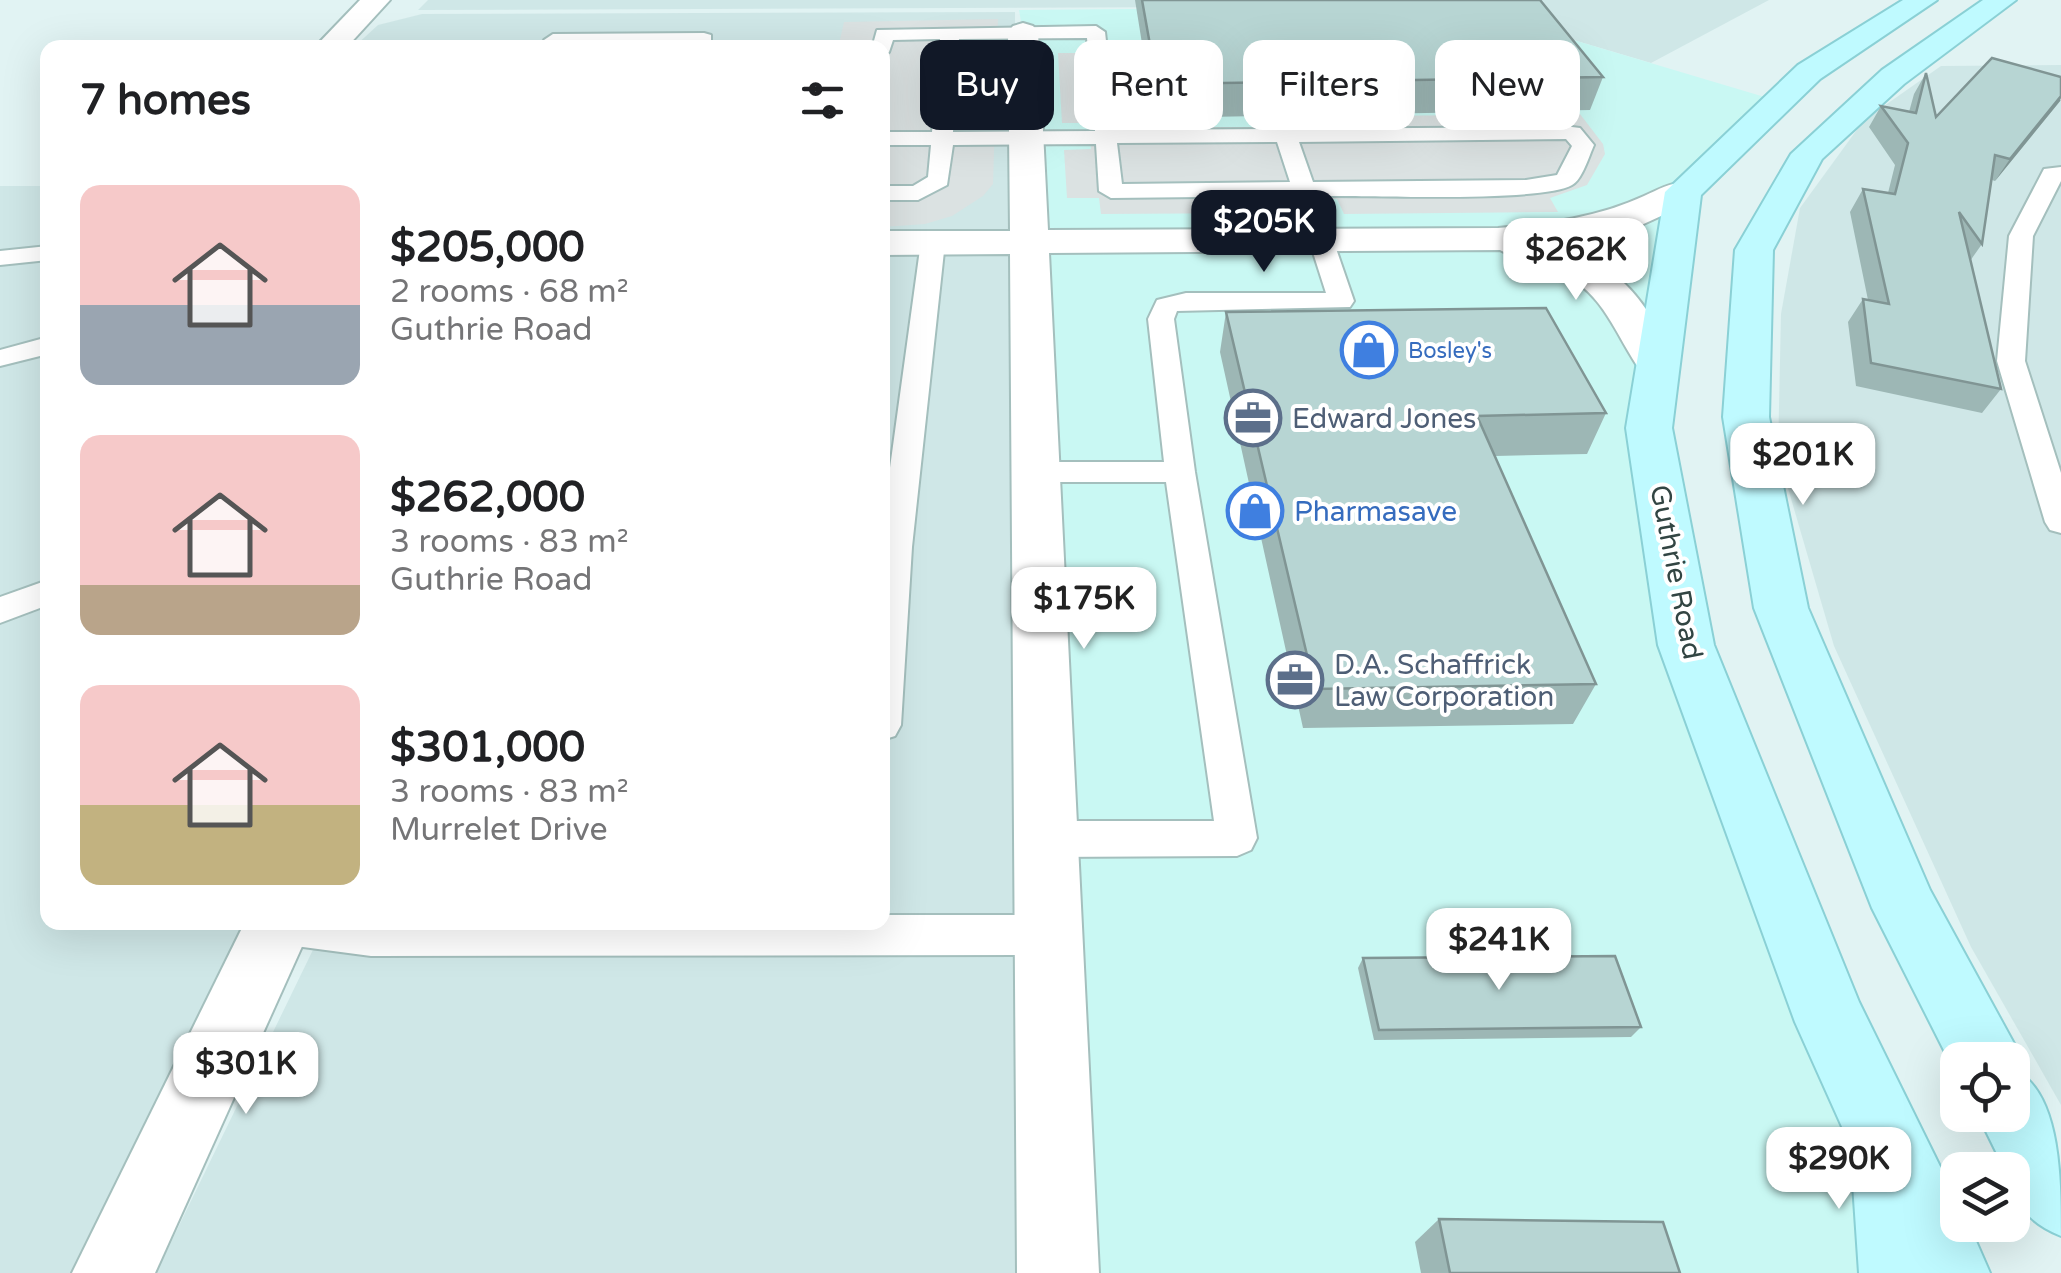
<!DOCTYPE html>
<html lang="en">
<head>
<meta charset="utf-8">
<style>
  :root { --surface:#fff; --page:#f2f2f2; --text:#202124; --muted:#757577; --accent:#111827 }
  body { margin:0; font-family:"Varela Round",sans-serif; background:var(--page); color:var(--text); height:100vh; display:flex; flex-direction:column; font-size:38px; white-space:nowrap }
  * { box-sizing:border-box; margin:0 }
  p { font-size:32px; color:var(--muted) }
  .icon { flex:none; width:55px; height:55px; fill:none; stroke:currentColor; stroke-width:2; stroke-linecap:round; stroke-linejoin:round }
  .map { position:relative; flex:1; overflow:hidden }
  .drawer { position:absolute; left:40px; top:40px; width:850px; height:890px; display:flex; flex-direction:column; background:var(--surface); border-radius:20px; box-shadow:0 10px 40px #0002 }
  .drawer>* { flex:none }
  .top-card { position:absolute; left:920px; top:40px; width:950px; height:90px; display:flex; gap:20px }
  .buttons { position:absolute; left:1940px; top:1042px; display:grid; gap:20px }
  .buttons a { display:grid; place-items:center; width:90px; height:90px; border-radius:20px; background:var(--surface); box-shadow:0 10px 40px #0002; font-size:50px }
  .price { position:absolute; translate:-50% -85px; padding:0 22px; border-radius:20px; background:#fff; color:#222; font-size:32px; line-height:65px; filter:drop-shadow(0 2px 5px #0008) }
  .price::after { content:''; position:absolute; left:50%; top:60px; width:30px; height:22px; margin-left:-15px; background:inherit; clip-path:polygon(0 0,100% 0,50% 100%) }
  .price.on { background:var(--accent); color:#fff }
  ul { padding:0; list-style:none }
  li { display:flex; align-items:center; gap:30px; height:250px; padding:0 40px }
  li span { display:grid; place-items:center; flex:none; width:280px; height:200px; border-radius:20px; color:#555 }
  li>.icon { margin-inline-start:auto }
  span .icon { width:120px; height:120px; fill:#fffc; stroke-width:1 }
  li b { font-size:42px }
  h2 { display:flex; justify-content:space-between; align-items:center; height:120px; padding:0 40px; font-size:42px }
  .pill { padding:0 35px; border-radius:20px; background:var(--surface); box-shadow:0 10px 40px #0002; font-size:35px; line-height:90px }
  .pill.on { background:var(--accent); color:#fff }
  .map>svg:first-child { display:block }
  .residential { fill:#cfe7e7 }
  .commercial { fill:#c9f8f3 }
  .parking { fill:#dbe2e2 }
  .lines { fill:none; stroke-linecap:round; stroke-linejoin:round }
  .lane-casing { stroke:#a4bfbd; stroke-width:4 }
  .street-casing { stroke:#a4bfbd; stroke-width:4 }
  .secondary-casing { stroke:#8ad0d5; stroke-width:4 }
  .lane { fill:#fff; fill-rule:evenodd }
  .street { fill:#fff; fill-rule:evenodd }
  .secondary { fill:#bffaff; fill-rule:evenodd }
  .wall { fill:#9db7b5 }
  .shaded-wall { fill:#809594 }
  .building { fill:#b7d5d3; stroke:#809594; stroke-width:2.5 }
  .labels { text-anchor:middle; stroke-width:8; stroke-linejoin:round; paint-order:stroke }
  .far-shop-label { font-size:22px; fill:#366cbe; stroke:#fff; text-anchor:start }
  .service-label { font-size:28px; fill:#4e5e75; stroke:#fff; text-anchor:start }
  .shop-label { font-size:28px; fill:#366cbe; stroke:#fff; text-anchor:start }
  .street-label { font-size:28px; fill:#324543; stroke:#fff }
</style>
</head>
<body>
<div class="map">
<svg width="2061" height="1273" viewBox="0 0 2061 1273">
  <rect width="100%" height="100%" fill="#e1f3f3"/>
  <!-- residential -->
  <g class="residential">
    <path d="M 428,0 L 1769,0 L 1651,63 L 1459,6 L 418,10 Z"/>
    <path d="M 1015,12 L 1018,1273 L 156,1273 L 326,923 L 882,922 L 882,48 L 354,47 L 378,25 L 422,14 Z"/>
    <path d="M 2061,65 L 2061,1105 L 1971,947 L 1834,646 L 1778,454 L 1781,314 L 1800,208 L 1864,120 L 1941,66 Z"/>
    <path d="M 0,186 L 47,186 L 48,922 L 280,923 L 113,1273 L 0,1273 Z"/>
  </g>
  <!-- commercial -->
  <path class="commercial" d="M 1459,6 L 1778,101 L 1683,192 L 1650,429 L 1900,1273 L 1058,1273 L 1023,33 L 1019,10 Z"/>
  <!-- parking -->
  <g class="parking">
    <path d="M 998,19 L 993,184 L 983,196 L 952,216 L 925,224 L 883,227 L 882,48 L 838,48 L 844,22 Z"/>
    <path d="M 1081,45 L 1141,45 L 1154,117 L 1197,118 L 1200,127 L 1262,127 L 1259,117 L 1580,114 L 1603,144 L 1605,154 L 1587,185 L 1550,198 L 1558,212 L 1344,214 L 1337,199 L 1271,200 L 1274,213 L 1101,214 L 1099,198 L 1067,198 L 1064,150 L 1091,149 L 1088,123 L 1062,123 L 1058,53 L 1080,53 Z"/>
  </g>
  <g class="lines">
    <!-- lane casing -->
    <g class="lane-casing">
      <g id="lane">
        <path d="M 1096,26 L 1105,32 L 1116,130 L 1572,127 L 1580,128 L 1594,145 C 1589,156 1582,180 1572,185 C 1541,203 1364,195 1318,196 L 1354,301 L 1350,307 L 1177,311 L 1174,319 L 1195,472 L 1257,838 L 1251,850 L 1237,856 L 1046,857 L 1032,851 L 1026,839 L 1032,827 L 1046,821 L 1214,821 L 1166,482 L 1036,482 L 1025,479 L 1021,472 L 1025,465 L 1036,462 L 1164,462 L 1148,319 L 1157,300 L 1186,293 L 1326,293 L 1295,196 L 1111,198 L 1099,191 L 1096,144 L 953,145 L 947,185 L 918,200 L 882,200 L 882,186 L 913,186 L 928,177 L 931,145 L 882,145 L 882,132 L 932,132 L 940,39 L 893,40 L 889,52 L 882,54 L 882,48 L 872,48 L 877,30 ZM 1087,38 L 1095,131 L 953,132 L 959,39 ZM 1566,139 L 1572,146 L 1557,175 L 1526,180 L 1313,182 L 1299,142 ZM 1277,142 L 1290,182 L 1122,184 L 1117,143 Z"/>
        <path d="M 704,33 L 711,35 L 711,43 C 688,48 555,49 544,40 L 553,34 Z"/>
        <path d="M 2061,167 L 2061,181 L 2033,236 L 2025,361 L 2061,473 L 2061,533 L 2050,530 L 2045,522 L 1997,361 L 2009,236 L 2044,169 Z"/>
        <path d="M 933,235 L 945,242 L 912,547 L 901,725 L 895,736 L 882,740 L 882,526 L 921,242 Z"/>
        <path d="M 48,246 L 48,260 L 0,265 L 0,251 Z"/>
        <path d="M 48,337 L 48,354 L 0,366 L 0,350 Z"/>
        <path d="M 48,580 L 48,605 L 0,623 L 0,597 Z"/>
        <path d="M 882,915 L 1049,915 L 1064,921 L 1071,935 L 1064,949 L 1049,955 L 371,956 L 280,944 L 265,938 L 259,924 L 882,922 Z"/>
      </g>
    </g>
    <!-- street casing -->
    <g class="street-casing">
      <g id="street">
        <path d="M 360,0 L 390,0 L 346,48 L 314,48 Z"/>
        <path d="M 1023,23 L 1033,26 L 1038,32 L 1048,230 L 1498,228 C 1550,223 1596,218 1644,196 C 1662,188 1676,179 1696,184 L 1701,192 L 1696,200 L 1637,227 L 1559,245 C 1627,269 1645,304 1679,364 L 1672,373 L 1657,377 L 1642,373 C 1615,335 1605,293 1559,272 C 1540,263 1518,260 1500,250 L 1049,253 L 1099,1273 L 1017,1273 L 1010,254 L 882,255 L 882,231 L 1010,231 L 1008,32 L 1013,26 Z"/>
        <path d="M 245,922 L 313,922 L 155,1273 L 72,1273 Z"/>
      </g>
    </g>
    <!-- secondary casing -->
    <g class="secondary-casing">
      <g id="secondary">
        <path d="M 1903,0 L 1937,0 L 1820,79 L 1701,195 L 1672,428 L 1714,645 L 1859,1002 L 1958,1203 L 1958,1225 L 1969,1225 L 1990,1273 L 1859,1273 L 1853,1184 L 1860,1167 L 1795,1022 L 1658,645 L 1626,428 L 1665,192 L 1798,65 Z"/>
        <path d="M 1983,0 L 2016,0 L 1904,84 L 1822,159 L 1773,250 L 1769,417 L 1808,608 L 1930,890 L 2023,1060 L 2018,1072 C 2061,1097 2061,1182 2061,1236 C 2031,1224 2012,1205 2012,1170 L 2005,1170 L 1978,1115 L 2012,1115 L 2012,1060 L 1958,1060 L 1958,1078 L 1872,908 L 1754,608 L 1723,417 L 1735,250 L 1791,154 L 1882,70 Z"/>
      </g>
    </g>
    <!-- lane -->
    <use href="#lane" class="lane"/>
    <!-- street -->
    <use href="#street" class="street"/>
    <!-- secondary -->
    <use href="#secondary" class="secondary"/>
  </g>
  <!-- wall -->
  <g class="wall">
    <path d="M 1135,0 L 1540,0 L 1603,77 L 1590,110 L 1154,118 Z"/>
    <path d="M 1926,73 L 1936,117 L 2061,100 L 1995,181 L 1992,180 L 1982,244 L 1970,261 L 2001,389 L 1982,413 L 1856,386 L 1848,322 L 1863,299 L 1868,300 L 1850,212 L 1863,189 L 1888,193 L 1895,165 L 1869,127 L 1881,106 L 1909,112 L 1914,94 Z"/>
    <path d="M 1226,312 L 1606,413 L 1587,454 L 1495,456 L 1596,684 L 1573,724 L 1303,728 L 1220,352 Z"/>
    <path d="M 1363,958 L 1641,1027 L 1631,1037 L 1374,1040 L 1358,968 Z"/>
    <path d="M 1439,1219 L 1680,1273 L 1421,1273 L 1415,1242 Z"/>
  </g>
  <!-- shaded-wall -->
  <path class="shaded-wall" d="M 2061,96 L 2060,101 L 1995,181 L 2010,159 Z"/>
  <!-- building -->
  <g class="building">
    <path d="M 1142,0 L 1540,0 L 1603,77 L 1157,84 Z"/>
    <path d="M 1992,58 L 2061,77 L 2061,96 L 2010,159 L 1995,155 L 1982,244 L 1959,212 L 2001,389 L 1871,363 L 1863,299 L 1889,304 L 1863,189 L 1895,194 L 1908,143 L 1881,106 L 1916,113 L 1926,73 L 1936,117 Z"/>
    <path d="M 1546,308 L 1606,413 L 1477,416 L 1596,684 L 1315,689 L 1226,312 Z"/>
    <path d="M 1615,956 L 1641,1027 L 1379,1030 L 1363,958 Z"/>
    <path d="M 1439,1219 L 1663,1222 L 1680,1273 L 1450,1273 Z"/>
  </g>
  <!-- icons -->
  <defs>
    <g id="shop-ring" transform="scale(2.875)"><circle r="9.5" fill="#fff" stroke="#3f7fe0" stroke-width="1.5"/><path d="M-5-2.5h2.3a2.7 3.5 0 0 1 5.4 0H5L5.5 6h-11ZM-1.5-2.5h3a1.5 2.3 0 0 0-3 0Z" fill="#3f7fe0"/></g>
    <g id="office-ring" transform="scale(2.875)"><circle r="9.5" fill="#fff" stroke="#5c6f8a" stroke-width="1.5"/><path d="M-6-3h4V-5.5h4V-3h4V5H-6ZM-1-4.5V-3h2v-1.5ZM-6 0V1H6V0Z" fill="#5c6f8a"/></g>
  </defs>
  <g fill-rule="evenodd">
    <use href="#shop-ring" x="1369" y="350"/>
    <use href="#office-ring" x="1253" y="418"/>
    <use href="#shop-ring" x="1255" y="511"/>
    <use href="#office-ring" x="1295" y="680"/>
  </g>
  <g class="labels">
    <!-- far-shop labels -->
    <g class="far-shop-label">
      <text x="1408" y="358">Bosley's</text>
    </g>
    <!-- service labels -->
    <g class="service-label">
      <text x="1292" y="428">Edward Jones</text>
      <text x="1334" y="674">D.A. Schaffrick<tspan x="1334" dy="32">Law Corporation</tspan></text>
    </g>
    <!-- shop labels -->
    <g class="shop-label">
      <text x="1294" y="521">Pharmasave</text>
    </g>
    <!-- street labels -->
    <g class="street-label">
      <text transform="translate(1677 572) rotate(79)" y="10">Guthrie Road</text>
    </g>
  </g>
</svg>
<div class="buttons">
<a><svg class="icon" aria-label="locate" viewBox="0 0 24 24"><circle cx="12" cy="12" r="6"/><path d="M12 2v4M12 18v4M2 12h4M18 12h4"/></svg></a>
<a><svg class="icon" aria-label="layers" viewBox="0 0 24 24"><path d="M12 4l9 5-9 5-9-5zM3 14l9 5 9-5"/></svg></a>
</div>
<b class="price on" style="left:1264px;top:275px">$205K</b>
<b class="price" style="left:1576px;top:303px">$262K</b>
<b class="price" style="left:1803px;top:508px">$201K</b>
<b class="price" style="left:1084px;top:652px">$175K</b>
<b class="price" style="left:1499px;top:993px">$241K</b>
<b class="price" style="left:246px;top:1117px">$301K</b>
<b class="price" style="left:1839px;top:1212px">$290K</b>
<div class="top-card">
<a class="pill on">Buy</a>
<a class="pill">Rent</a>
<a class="pill">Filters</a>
<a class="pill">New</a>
</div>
<section class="drawer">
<h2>7 homes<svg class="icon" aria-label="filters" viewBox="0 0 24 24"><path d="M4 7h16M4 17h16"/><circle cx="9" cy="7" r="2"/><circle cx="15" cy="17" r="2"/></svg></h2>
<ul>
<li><span style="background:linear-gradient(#f6c9c9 60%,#9aa5b1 0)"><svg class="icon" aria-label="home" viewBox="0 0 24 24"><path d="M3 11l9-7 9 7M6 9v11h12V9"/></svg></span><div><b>$205,000</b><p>2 rooms · 68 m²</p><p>Guthrie Road</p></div></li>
<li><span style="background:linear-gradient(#f6c9c9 75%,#b9a48a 0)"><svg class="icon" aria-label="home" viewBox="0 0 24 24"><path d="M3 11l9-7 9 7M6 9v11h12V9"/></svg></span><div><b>$262,000</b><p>3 rooms · 83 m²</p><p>Guthrie Road</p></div></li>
<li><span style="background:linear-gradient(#f6c9c9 60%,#c2b280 0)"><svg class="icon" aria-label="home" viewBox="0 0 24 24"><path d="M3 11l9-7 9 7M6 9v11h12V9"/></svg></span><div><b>$301,000</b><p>3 rooms · 83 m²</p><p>Murrelet Drive</p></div></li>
</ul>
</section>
</div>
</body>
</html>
